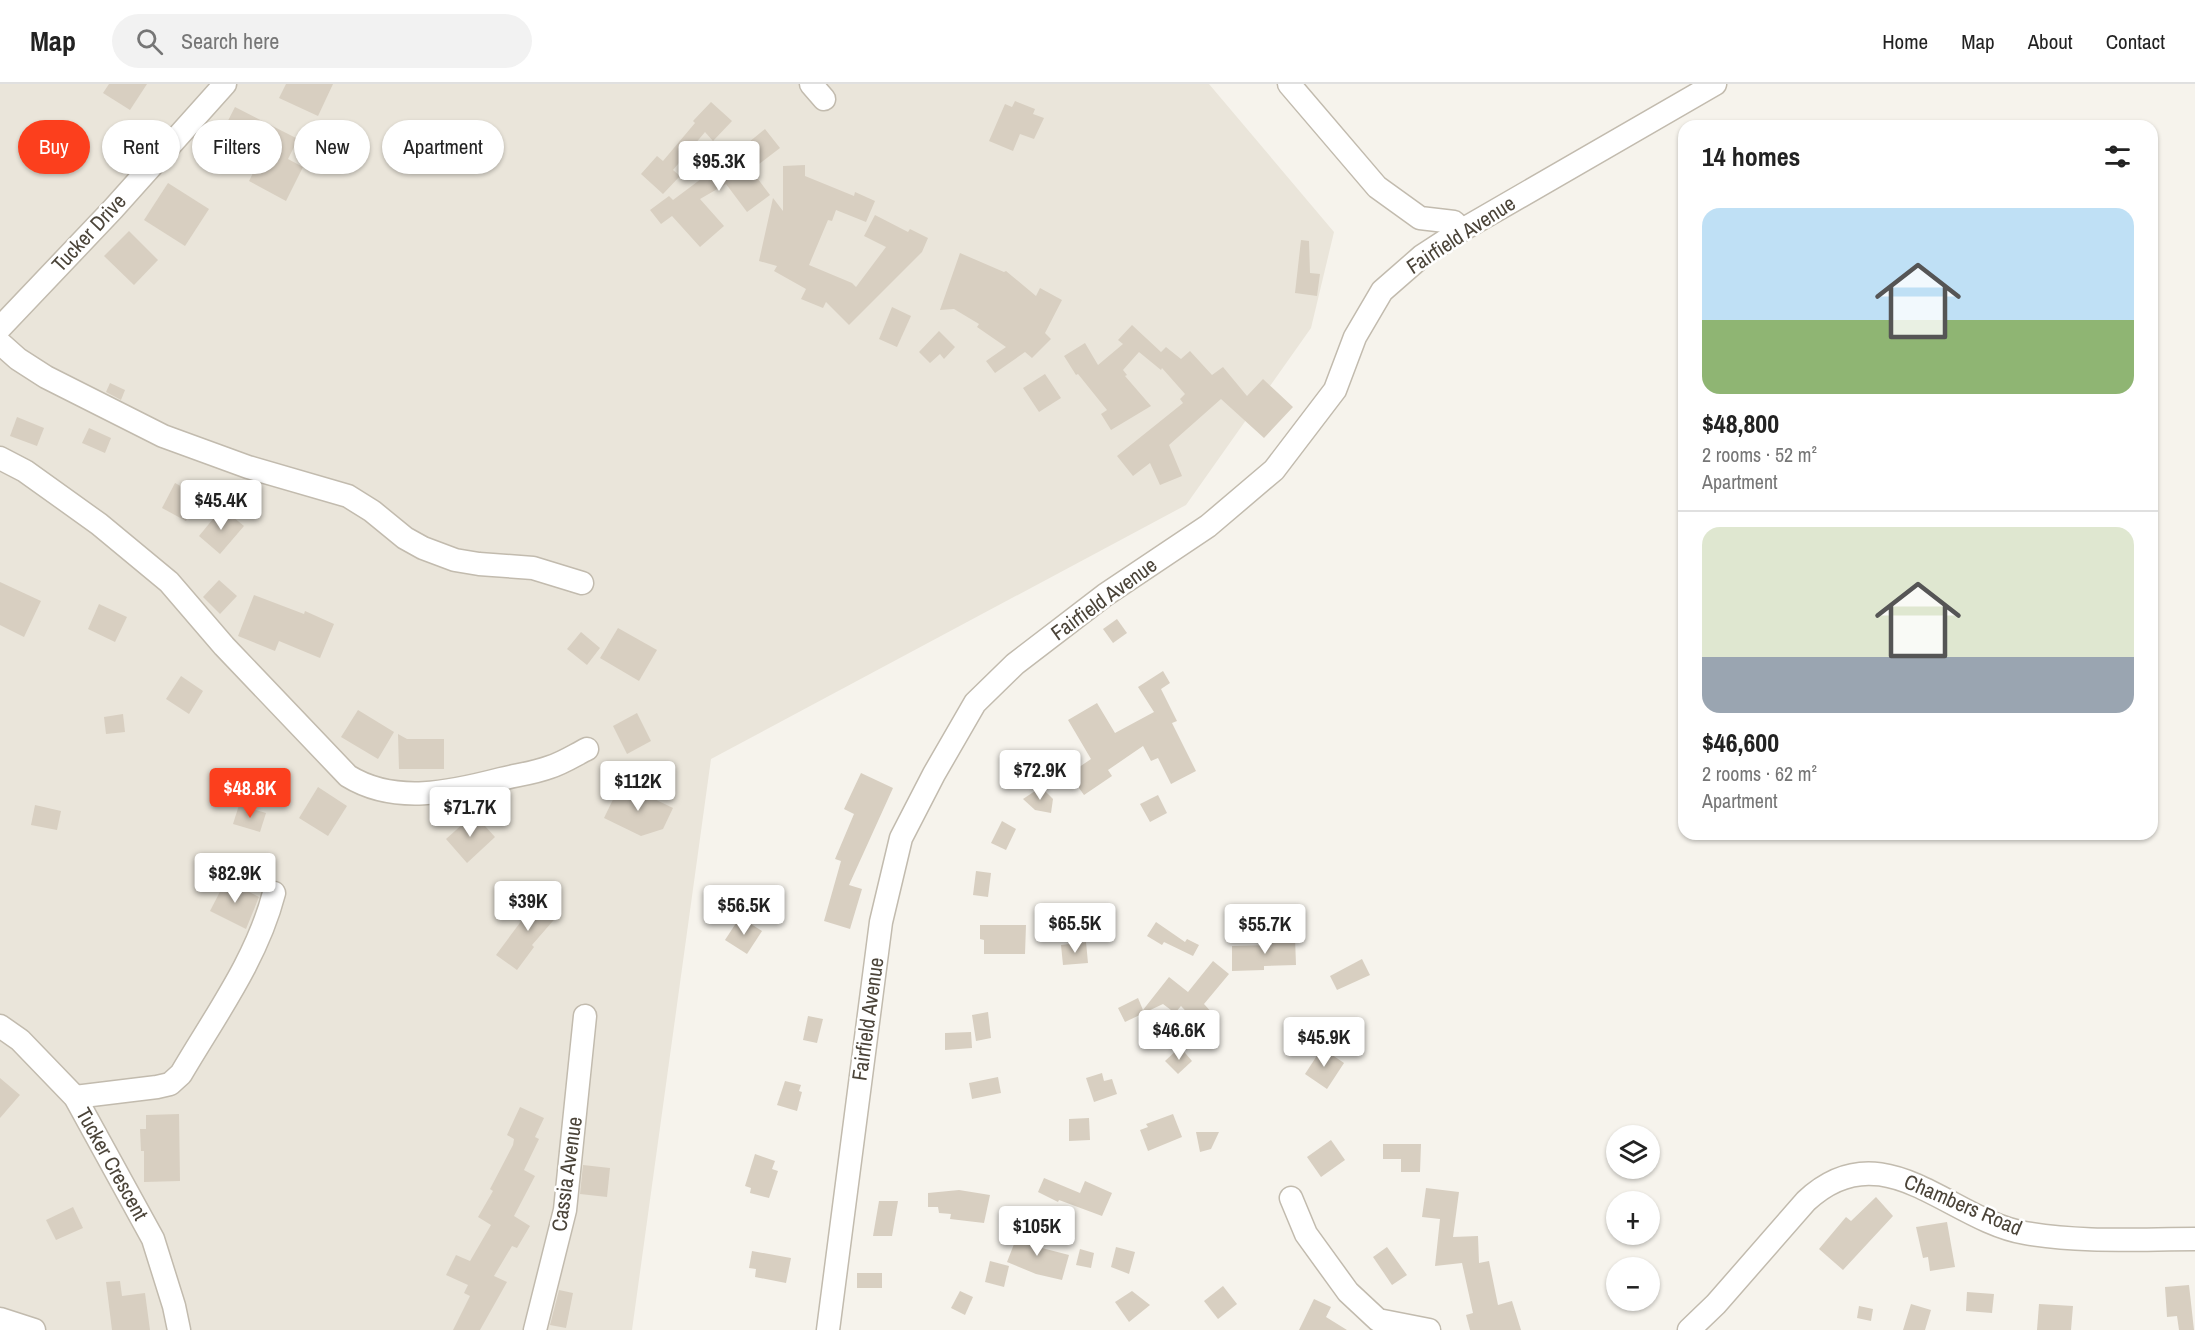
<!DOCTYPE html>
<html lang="en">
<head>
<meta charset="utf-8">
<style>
  :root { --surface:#fff; --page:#f2f2f2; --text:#222; --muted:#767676; --line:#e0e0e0; --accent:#fc3f1d }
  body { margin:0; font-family:"Archivo Narrow",sans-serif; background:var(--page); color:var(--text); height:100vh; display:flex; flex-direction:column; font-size:22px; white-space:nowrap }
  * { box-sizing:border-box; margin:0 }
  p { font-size:20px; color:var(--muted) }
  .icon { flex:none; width:33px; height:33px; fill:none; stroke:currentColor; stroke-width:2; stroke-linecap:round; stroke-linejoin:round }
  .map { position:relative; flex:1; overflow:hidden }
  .sheet { position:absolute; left:1678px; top:36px; width:480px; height:720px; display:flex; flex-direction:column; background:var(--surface); border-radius:18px; box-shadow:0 2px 4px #0004 }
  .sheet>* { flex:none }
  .guide { position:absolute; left:18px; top:36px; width:570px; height:54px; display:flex; gap:12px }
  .fabs { position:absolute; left:1606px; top:1041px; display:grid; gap:12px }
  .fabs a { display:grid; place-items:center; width:54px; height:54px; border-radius:50%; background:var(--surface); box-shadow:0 2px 4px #0004; font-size:30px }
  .price { position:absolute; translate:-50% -51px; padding:0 14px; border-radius:6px; background:#fff; color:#222; font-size:20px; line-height:39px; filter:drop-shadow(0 2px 3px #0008) }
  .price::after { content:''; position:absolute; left:50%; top:36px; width:18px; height:14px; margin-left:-9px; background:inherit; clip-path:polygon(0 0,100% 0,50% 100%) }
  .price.on { background:var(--accent); color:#fff }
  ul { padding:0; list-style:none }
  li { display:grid; align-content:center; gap:12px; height:318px; padding:0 24px }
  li+li { border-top:2px solid var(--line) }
  li span { display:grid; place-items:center; height:186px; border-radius:18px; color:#555 }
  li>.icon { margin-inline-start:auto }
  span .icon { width:108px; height:108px; fill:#fffc; stroke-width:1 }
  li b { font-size:26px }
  h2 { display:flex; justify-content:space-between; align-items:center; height:72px; padding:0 24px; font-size:26px }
  .chip { padding:0 21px; border-radius:27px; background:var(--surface); box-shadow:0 2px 4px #0004; font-size:21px; line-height:54px }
  .chip.on { background:var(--accent); color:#fff }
  header { display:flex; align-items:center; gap:36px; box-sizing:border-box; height:84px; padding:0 30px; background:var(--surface); border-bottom:2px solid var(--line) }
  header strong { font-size:28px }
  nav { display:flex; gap:33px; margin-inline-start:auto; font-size:21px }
  .search { width:420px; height:54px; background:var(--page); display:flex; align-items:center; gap:15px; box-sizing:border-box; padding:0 21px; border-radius:33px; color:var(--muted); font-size:22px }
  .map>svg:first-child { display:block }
  .residential { fill:#eae5da }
  .building { fill:#d8cfc1 }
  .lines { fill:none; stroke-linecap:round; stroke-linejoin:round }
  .minor-casing { stroke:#c2bbae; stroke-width:25 }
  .minor { stroke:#fff; stroke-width:22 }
  .labels { text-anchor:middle; stroke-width:5; stroke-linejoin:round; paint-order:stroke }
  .street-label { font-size:21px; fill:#4b4439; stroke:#fff }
</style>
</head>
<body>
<header>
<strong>Map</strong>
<div class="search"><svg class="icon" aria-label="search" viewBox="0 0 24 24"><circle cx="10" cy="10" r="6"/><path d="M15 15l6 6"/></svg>Search here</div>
<nav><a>Home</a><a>Map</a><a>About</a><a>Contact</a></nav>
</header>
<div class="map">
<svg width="2195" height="1246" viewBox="0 0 2195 1246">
  <rect width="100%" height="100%" fill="#f6f3ec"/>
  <!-- residential -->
  <path class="residential" d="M 0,0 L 1209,0 L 1334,148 L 1311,244 L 1186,421 L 711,675 L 632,1246 L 0,1246 Z"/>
  <!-- building -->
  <g class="building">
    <path d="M 109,0 L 147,0 L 130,26 L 103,9 Z"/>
    <path d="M 286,0 L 333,0 L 318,32 L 279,14 Z"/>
    <path d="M 1015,17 L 1035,25 L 1033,30 L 1044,34 L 1034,55 L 1020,50 L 1013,67 L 989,57 L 1005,20 L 1012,23 Z"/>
    <path d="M 711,18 L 732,37 L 713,57 L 705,48 L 673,86 L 680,92 L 663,110 L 641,90 L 657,72 L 663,77 L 695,39 L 693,37 Z"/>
    <path d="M 235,23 L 298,55 L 288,75 L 303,83 L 286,117 L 249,97 L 255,85 L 214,64 Z"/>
    <path d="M 765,45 L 780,64 L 751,86 L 770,111 L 747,128 L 726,100 L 700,115 L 724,142 L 700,163 L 672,132 L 661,140 L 650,126 L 669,112 L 673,116 L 701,95 L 716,86 L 718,89 L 748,69 L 743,63 Z"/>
    <path d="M 805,81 L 805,92 L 854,112 L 855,108 L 875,117 L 866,138 L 836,126 L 832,137 L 828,136 L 809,181 L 852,199 L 856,203 L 886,163 L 864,152 L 875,131 L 908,148 L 910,145 L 928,154 L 922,168 L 849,241 L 826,218 L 823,224 L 801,215 L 806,205 L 774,187 L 777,182 L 759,177 L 773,114 L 783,127 L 783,82 Z"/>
    <path d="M 168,99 L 209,125 L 185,162 L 144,136 Z"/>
    <path d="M 129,147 L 158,176 L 134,201 L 104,172 Z"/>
    <path d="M 1301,156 L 1309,157 L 1310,189 L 1320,190 L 1317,212 L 1295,209 Z"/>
    <path d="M 960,169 L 1004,188 L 1006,187 L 1036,212 L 1040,204 L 1062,216 L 1045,249 L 1051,255 L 1032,274 L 1025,268 L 995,289 L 986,277 L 1006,263 L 977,243 L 979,240 L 954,225 L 940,226 Z"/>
    <path d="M 892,223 L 911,232 L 897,263 L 879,255 Z"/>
    <path d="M 1132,241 L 1161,268 L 1166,263 L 1181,275 L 1190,267 L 1212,291 L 1223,283 L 1247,312 L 1263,295 L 1293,323 L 1264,354 L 1221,315 L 1169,361 L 1182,392 L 1160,401 L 1150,379 L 1133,392 L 1117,372 L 1183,319 L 1180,315 L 1185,310 L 1162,284 L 1161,286 L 1139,268 L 1123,286 L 1127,291 L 1125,292 L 1151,322 L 1111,346 L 1101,330 L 1107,326 L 1078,290 L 1076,291 L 1064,272 L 1085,259 L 1098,281 L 1123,260 L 1118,256 Z"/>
    <path d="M 939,247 L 955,263 L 944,275 L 940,270 L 930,279 L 919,268 Z"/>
    <path d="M 1045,290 L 1061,314 L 1039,328 L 1023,304 Z"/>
    <path d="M 110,299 L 125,306 L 121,316 L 106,308 Z"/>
    <path d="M 17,333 L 44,344 L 37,362 L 10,352 Z"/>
    <path d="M 89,344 L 111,354 L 105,369 L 82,359 Z"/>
    <path d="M 175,399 L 199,412 L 186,437 L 162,424 Z"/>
    <path d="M 222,424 L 244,442 L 220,470 L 199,452 Z"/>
    <path d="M 219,496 L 237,512 L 220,530 L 203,513 Z"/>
    <path d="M 0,498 L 41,517 L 24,553 L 0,541 Z"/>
    <path d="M 254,511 L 304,530 L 305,527 L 334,540 L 320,574 L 279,557 L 275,567 L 238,552 Z"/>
    <path d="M 99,520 L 127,533 L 115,558 L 88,545 Z"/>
    <path d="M 1117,535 L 1127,549 L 1113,559 L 1103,545 Z"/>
    <path d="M 618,544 L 657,566 L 639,597 L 600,574 Z"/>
    <path d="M 581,548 L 600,564 L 587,581 L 567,565 Z"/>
    <path d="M 1163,587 L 1170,599 L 1161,605 L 1177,637 L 1172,639 L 1196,687 L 1171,700 L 1158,674 L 1151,677 L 1143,662 L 1108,686 L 1112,692 L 1084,711 L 1069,690 L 1091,675 L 1068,636 L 1097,619 L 1115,649 L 1154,628 L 1138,603 Z"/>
    <path d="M 181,592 L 203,607 L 189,630 L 166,615 Z"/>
    <path d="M 358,626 L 394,648 L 378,675 L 341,653 Z"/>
    <path d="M 637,629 L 651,657 L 627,670 L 613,642 Z"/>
    <path d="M 123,630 L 125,648 L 106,650 L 104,633 Z"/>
    <path d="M 398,650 L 407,655 L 444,655 L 444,685 L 399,685 Z"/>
    <path d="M 861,689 L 893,704 L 849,801 L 862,805 L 850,845 L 824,837 L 841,777 L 835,775 L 854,730 L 844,725 Z"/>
    <path d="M 621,699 L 673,724 L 663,745 L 641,752 L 604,734 Z"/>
    <path d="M 318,703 L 347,722 L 328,752 L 299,734 Z"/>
    <path d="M 1041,703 L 1053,715 L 1051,729 L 1035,726 L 1023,715 Z"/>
    <path d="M 1158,711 L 1167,729 L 1150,738 L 1140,720 Z"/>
    <path d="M 35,721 L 61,727 L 57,746 L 31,741 Z"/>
    <path d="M 239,721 L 266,729 L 260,748 L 233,740 Z"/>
    <path d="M 474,730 L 495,753 L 467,779 L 446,755 Z"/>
    <path d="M 1002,737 L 1016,745 L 1006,766 L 991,759 Z"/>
    <path d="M 976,787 L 991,789 L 988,813 L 973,811 Z"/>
    <path d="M 226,796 L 259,813 L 246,845 L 210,827 Z"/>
    <path d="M 536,809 L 559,830 L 532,861 L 534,863 L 517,886 L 496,871 L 525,832 L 520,828 Z"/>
    <path d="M 740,833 L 762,847 L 747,870 L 725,856 Z"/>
    <path d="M 1156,838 L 1185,858 L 1187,855 L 1199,861 L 1193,872 L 1164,858 L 1162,861 L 1147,852 Z"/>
    <path d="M 980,841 L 1026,841 L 1025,870 L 984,870 L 984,856 L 980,855 Z"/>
    <path d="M 1295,853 L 1296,881 L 1264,882 L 1264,886 L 1232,887 L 1232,862 L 1272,861 L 1271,854 Z"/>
    <path d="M 1086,858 L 1088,879 L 1063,881 L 1061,861 Z"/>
    <path d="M 1362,875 L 1370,891 L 1337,906 L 1330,892 Z"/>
    <path d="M 1213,877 L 1229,890 L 1204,920 L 1214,931 L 1201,943 L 1181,922 L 1175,929 L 1163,920 L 1125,938 L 1118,924 L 1138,914 L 1143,926 L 1169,893 L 1188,908 Z"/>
    <path d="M 988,928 L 991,954 L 976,957 L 972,931 Z"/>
    <path d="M 808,932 L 823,935 L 817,959 L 803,956 Z"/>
    <path d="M 971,948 L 972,964 L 945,966 L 945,949 Z"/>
    <path d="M 1180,963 L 1192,977 L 1178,990 L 1165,977 Z"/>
    <path d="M 1322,964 L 1344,979 L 1327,1005 L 1305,990 Z"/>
    <path d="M 1102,989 L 1104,997 L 1112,995 L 1117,1010 L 1094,1018 L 1086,994 Z"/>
    <path d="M 998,993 L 1001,1009 L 972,1015 L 969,999 Z"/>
    <path d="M 0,994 L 20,1011 L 0,1034 Z"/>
    <path d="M 785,997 L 801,1001 L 799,1007 L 802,1008 L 797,1027 L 777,1021 Z"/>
    <path d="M 520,1023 L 544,1034 L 535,1053 L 539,1055 L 524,1086 L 535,1092 L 514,1132 L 530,1142 L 517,1164 L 512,1162 L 494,1192 L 507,1198 L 480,1246 L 453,1246 L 470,1212 L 464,1209 L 468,1201 L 446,1191 L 456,1171 L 470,1177 L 491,1141 L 478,1133 L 493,1107 L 490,1105 L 513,1061 L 514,1055 L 507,1051 Z"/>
    <path d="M 179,1030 L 180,1097 L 144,1098 L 144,1067 L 141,1067 L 140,1045 L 146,1045 L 146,1031 Z"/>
    <path d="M 1173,1030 L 1182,1053 L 1148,1067 L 1140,1046 L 1148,1043 L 1146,1040 Z"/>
    <path d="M 1089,1034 L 1090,1056 L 1069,1057 L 1069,1035 Z"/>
    <path d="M 1196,1048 L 1219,1048 L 1211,1065 L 1200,1068 Z"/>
    <path d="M 1331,1056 L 1345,1076 L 1321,1093 L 1307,1073 Z"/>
    <path d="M 1383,1060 L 1421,1060 L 1420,1088 L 1401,1088 L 1401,1075 L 1383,1075 Z"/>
    <path d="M 755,1070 L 775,1077 L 772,1085 L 778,1087 L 769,1114 L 750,1109 L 751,1104 L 745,1102 Z"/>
    <path d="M 583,1081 L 610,1084 L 607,1113 L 580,1110 Z"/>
    <path d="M 1044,1094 L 1080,1109 L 1085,1097 L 1112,1109 L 1102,1132 L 1059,1116 L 1058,1118 L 1038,1108 Z"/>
    <path d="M 1426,1104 L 1459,1108 L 1453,1153 L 1478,1152 L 1479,1179 L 1489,1177 L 1498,1221 L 1512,1217 L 1521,1246 L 1470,1246 L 1466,1231 L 1473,1229 L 1462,1179 L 1435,1182 L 1440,1135 L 1422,1133 Z"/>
    <path d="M 959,1106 L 990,1111 L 984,1139 L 950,1135 L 951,1130 L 939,1129 L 938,1123 L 928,1123 L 928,1109 Z"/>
    <path d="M 1876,1113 L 1893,1132 L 1843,1186 L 1819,1165 L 1846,1133 L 1851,1137 Z"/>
    <path d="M 879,1117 L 898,1117 L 892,1152 L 873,1152 Z"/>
    <path d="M 73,1123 L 83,1144 L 56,1156 L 46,1136 Z"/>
    <path d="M 1947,1138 L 1955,1183 L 1930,1187 L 1928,1173 L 1923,1174 L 1916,1143 Z"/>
    <path d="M 1020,1145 L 1042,1153 L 1038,1163 L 1069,1171 L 1062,1196 L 1036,1190 L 1007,1178 Z"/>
    <path d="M 1116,1163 L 1135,1168 L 1129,1190 L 1111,1183 Z"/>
    <path d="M 1387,1163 L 1407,1191 L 1392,1201 L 1373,1173 Z"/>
    <path d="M 1080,1165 L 1094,1169 L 1091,1184 L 1076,1181 Z"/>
    <path d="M 752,1167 L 791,1174 L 786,1199 L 755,1193 L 756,1185 L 749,1184 Z"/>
    <path d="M 990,1177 L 1009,1182 L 1004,1203 L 985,1198 Z"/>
    <rect x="857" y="1189" width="25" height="15"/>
    <path d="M 120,1197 L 122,1212 L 145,1209 L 150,1246 L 112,1246 L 106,1198 Z"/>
    <path d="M 2189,1201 L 2194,1246 L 2179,1246 L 2177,1232 L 2167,1233 L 2165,1203 Z"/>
    <path d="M 1223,1202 L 1237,1220 L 1218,1235 L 1204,1217 Z"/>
    <path d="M 559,1206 L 573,1209 L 566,1244 L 550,1241 Z"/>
    <path d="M 960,1207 L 973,1213 L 965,1231 L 951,1224 Z"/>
    <path d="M 1132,1207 L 1150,1221 L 1129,1238 L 1115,1218 Z"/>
    <path d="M 1967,1208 L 1994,1210 L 1992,1229 L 1966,1227 Z"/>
    <path d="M 1314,1215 L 1331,1223 L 1326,1233 L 1347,1246 L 1299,1246 Z"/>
    <path d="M 1911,1220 L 1931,1226 L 1925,1246 L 1903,1246 Z"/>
    <path d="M 2039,1220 L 2073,1222 L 2071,1246 L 2037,1246 Z"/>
    <path d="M 1859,1222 L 1873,1225 L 1871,1237 L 1857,1234 Z"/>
  </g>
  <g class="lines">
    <!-- minor casing -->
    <g class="minor-casing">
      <g id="minor">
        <path d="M 811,0 L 824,15"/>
        <path d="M 1289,0 L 1377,103 L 1420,134 L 1454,138 L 1462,146"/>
        <path d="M 0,244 L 113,125 L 225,0"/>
        <path d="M 0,259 L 18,275 L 46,293 L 163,352 L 248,383 L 348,412 L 372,427 L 405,454 L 423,464 L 455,476 L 479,480 L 533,484 L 582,499"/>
        <path d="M 0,374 L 25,387 L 99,440 L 169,498 L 224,562 L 348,692 C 395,721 451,708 501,695 C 517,691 534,689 550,683 C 563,679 575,671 587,665"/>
        <path d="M 0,942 L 20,956 L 75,1013 L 153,1155 L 174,1222 L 179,1246"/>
        <path d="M 75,1013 L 157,1003 L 170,1000 L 181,990 C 215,932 257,875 274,809"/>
        <path d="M 1291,1114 L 1306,1150 L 1348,1208 L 1378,1236 L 1429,1246"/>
        <path d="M 0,1235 L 34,1246"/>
        <path d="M 535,1246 L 565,1126 L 585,932"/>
        <path d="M 828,1246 L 881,838 L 901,754 L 934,690 L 975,619 L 1015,580 L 1105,511 L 1208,442 L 1274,386 L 1335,306 L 1355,253 L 1382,207 L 1422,172 L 1462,146 L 1715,0"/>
        <path d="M 1689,1246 L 1716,1220 L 1806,1117 C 1883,1045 1949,1136 2025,1149 C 2081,1159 2139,1155 2195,1155"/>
      </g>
    </g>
    <!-- minor -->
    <use href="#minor" class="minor"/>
  </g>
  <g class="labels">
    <!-- street labels -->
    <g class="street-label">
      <text transform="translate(89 149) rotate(-47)" y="7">Tucker Drive</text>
      <text transform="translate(1461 151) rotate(-33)" y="7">Fairfield Avenue</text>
      <text transform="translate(1104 515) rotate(-36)" y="7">Fairfield Avenue</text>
      <text transform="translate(868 935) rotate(-82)" y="7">Fairfield Avenue</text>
      <text transform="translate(112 1080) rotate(61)" y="7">Tucker Crescent</text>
      <text transform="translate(567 1090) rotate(-82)" y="7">Cassia Avenue</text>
      <text transform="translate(1963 1121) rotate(23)" y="7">Chambers Road</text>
    </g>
  </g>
</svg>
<div class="fabs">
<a><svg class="icon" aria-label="layers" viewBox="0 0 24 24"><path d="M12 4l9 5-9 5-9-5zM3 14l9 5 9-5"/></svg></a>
<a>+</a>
<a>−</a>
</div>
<b class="price" style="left:719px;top:108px">$95.3K</b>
<b class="price" style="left:221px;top:447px">$45.4K</b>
<b class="price" style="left:1040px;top:717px">$72.9K</b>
<b class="price" style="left:638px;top:728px">$112K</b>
<b class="price on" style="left:250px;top:735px">$48.8K</b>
<b class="price" style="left:470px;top:754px">$71.7K</b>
<b class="price" style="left:235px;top:820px">$82.9K</b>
<b class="price" style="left:528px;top:848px">$39K</b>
<b class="price" style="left:744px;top:852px">$56.5K</b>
<b class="price" style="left:1075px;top:870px">$65.5K</b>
<b class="price" style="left:1265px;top:871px">$55.7K</b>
<b class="price" style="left:1179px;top:977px">$46.6K</b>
<b class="price" style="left:1324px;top:984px">$45.9K</b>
<b class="price" style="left:1037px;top:1173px">$105K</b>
<div class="guide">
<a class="chip on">Buy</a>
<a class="chip">Rent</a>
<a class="chip">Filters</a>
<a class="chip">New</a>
<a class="chip">Apartment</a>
</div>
<section class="sheet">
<h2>14 homes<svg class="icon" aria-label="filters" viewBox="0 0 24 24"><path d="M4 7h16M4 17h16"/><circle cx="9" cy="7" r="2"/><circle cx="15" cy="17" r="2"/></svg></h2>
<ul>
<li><span style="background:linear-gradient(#bfe0f5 60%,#8fb573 0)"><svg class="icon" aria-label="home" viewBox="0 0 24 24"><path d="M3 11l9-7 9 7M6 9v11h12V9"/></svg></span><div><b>$48,800</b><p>2 rooms · 52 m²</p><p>Apartment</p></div></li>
<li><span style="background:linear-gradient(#dfe7d0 70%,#9aa5b1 0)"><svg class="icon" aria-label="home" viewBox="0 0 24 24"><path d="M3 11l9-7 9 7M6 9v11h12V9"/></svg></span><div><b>$46,600</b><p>2 rooms · 62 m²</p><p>Apartment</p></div></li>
</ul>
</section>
</div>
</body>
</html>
